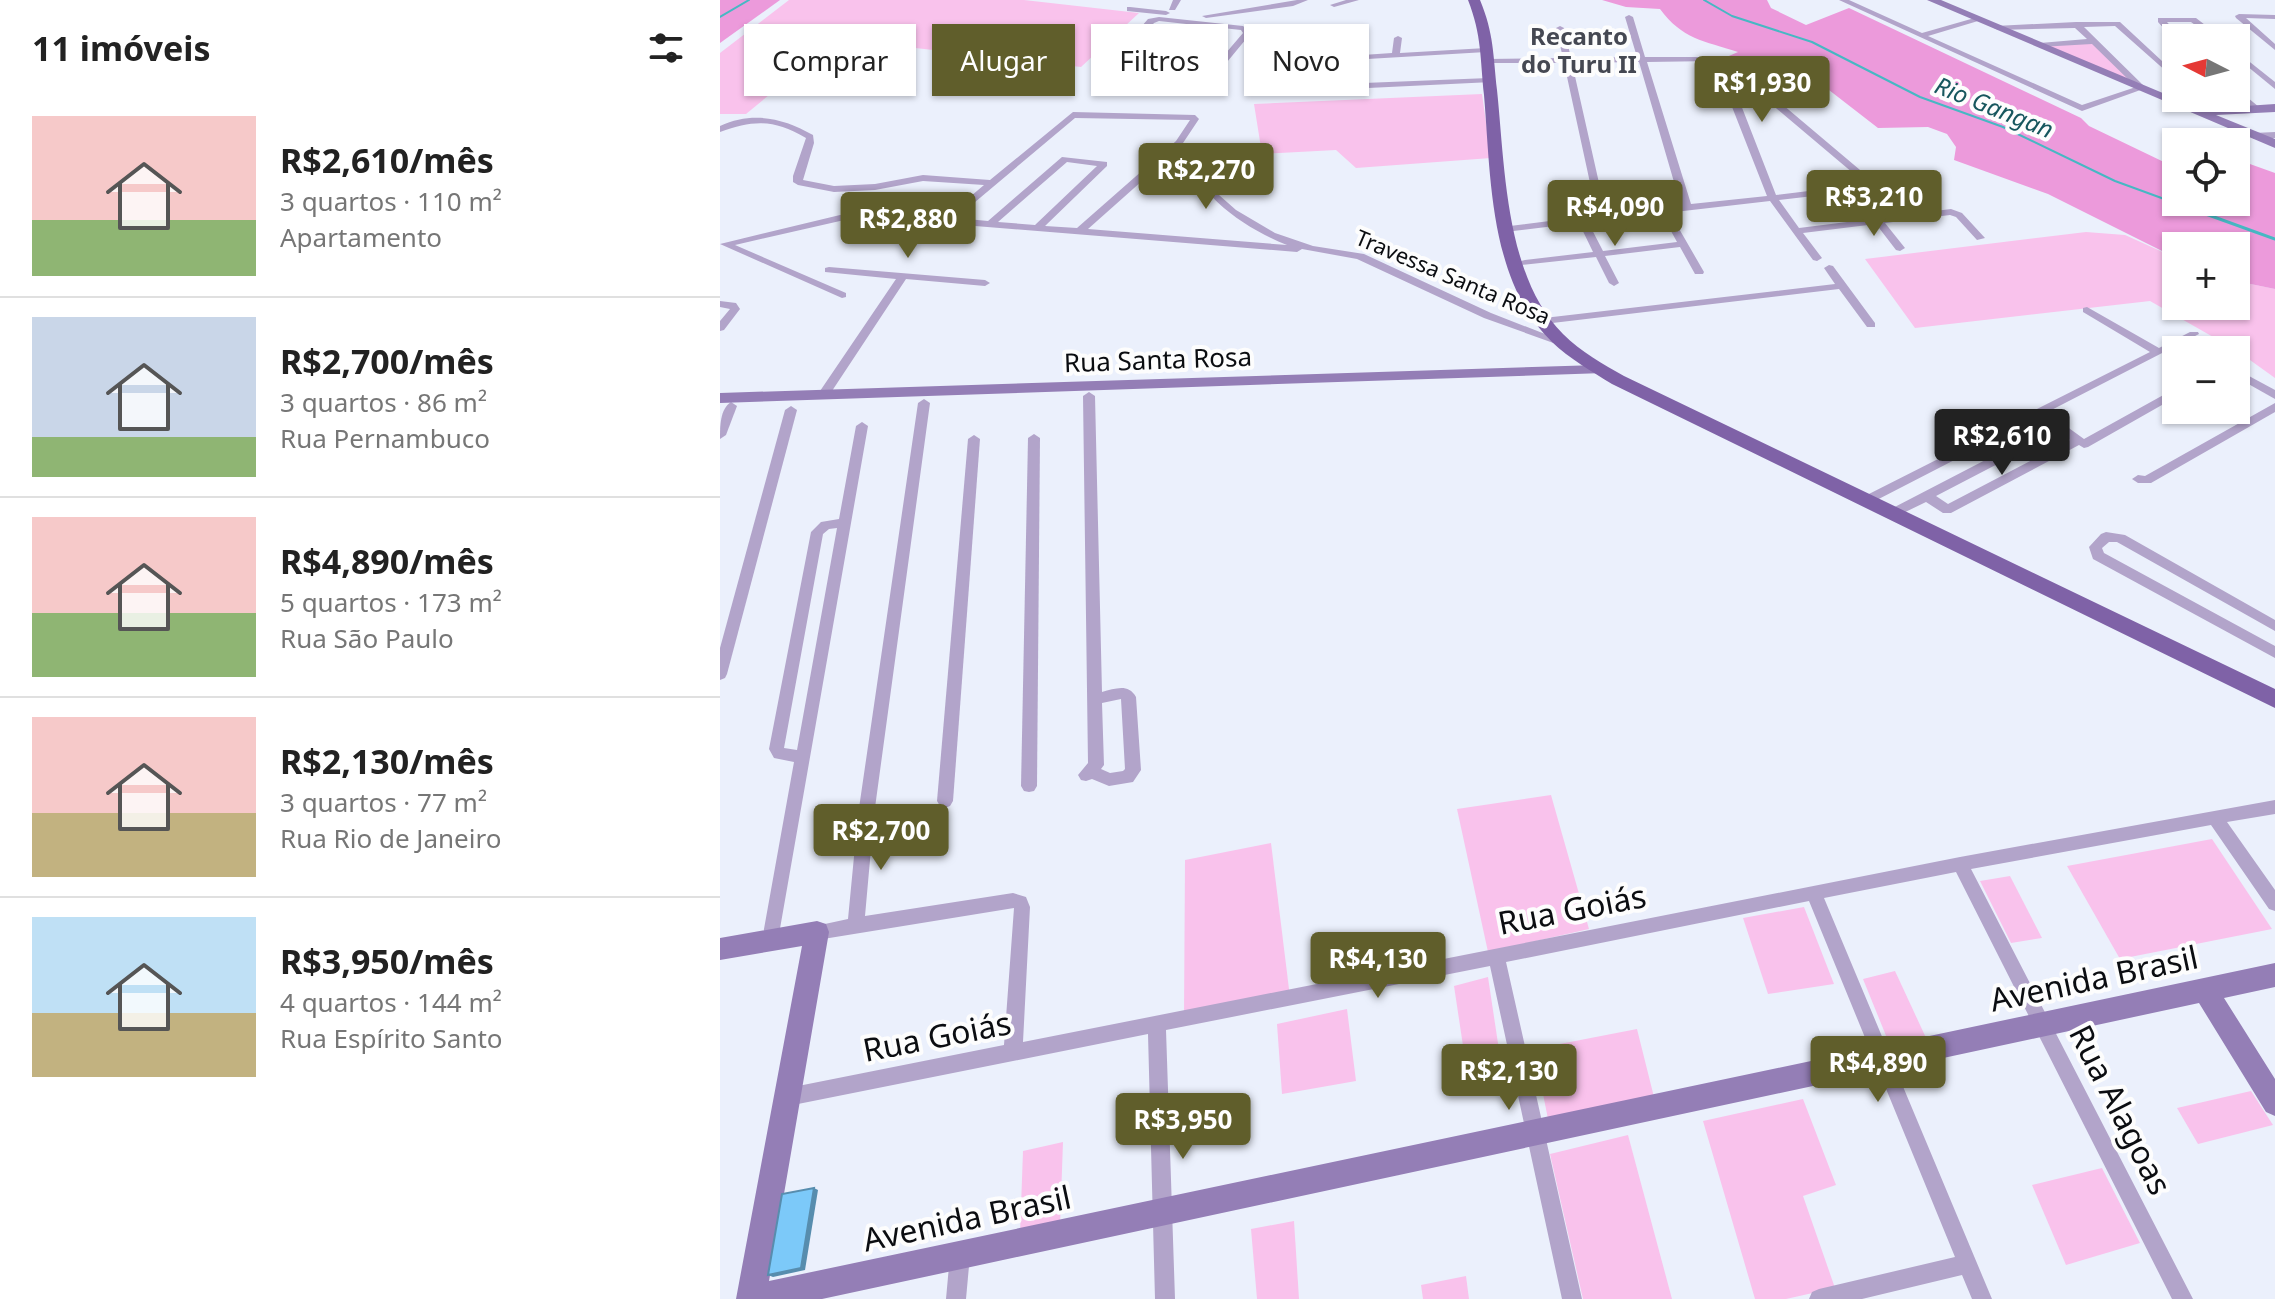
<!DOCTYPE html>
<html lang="pt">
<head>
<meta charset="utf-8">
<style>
  :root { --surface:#fff; --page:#f6f6f6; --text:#222; --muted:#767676; --line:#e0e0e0; --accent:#605e2b }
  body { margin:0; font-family:"Noto Sans",sans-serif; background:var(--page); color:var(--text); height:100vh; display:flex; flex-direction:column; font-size:30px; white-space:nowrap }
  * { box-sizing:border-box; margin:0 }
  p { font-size:26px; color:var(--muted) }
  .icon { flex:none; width:44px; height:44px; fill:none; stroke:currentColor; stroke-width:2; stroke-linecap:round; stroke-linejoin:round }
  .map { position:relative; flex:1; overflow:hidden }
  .sheet { display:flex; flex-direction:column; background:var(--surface); width:720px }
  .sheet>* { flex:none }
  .hud { position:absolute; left:24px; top:24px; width:760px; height:72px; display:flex; gap:16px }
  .needle { width:52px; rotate:276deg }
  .tools { position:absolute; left:1442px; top:24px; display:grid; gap:16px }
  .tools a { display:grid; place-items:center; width:88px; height:88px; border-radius:0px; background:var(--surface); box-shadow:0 2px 6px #0004; font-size:40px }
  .price { position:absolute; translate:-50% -68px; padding:0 18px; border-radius:8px; background:var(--accent); color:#fff; font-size:26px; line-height:52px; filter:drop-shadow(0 2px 4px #0008) }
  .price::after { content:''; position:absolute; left:50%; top:48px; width:24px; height:18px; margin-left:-12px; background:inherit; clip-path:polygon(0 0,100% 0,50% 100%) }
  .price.current { background:#222; color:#fff }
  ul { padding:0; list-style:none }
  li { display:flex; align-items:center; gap:24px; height:200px; padding:0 32px }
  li+li { border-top:2px solid var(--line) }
  li span { display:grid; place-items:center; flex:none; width:224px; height:160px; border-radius:0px; color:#555 }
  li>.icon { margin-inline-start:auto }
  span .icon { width:96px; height:96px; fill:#fffc; stroke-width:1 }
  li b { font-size:34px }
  h2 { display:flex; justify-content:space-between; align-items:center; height:96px; padding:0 32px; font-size:34px }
  .tag { padding:0 28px; border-radius:0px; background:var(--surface); box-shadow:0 2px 6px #0004; font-size:28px; line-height:72px }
  .tag.current { background:var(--accent); color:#fff }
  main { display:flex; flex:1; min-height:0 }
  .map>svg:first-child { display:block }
  .green { fill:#f9c2ec }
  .forest { fill:#ec9adb }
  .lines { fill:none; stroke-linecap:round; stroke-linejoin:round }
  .stream-far1 { stroke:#46b8c3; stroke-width:2 }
  .stream { stroke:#46b8c3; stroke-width:3 }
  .street { fill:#b2a4ca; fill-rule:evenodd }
  .secondary { fill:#947eb6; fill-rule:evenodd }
  .primary { fill:#7f62a7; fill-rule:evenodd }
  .shaded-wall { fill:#578dae }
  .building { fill:#7cc9f9; stroke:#578dae; stroke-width:2 }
  .labels { text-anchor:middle; stroke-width:8; stroke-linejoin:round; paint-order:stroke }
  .far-street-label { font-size:22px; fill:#0b0d11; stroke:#fdfdfd }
  .far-neighbourhood-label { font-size:24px; font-weight:bold; fill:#454852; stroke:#fdfdfd }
  .far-water-label { font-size:24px; font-style:italic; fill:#17575e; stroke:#fdfdfd }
  .street-label { font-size:26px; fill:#0b0d11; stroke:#fdfdfd }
  .near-street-label { font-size:32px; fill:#0b0d11; stroke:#fdfdfd }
</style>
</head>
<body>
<main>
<section class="sheet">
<h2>11 imóveis<svg class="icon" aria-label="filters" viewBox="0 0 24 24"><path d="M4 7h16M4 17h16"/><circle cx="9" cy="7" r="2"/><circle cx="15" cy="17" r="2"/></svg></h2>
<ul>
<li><span style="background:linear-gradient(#f6c9c9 65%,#8fb573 0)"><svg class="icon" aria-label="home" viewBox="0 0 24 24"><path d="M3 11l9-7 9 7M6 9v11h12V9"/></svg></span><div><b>R$2,610/mês</b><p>3 quartos · 110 m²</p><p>Apartamento</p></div></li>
<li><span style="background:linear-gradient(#c9d6e8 75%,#8fb573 0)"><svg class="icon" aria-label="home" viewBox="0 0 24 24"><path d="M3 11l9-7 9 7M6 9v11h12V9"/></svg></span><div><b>R$2,700/mês</b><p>3 quartos · 86 m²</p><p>Rua Pernambuco</p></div></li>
<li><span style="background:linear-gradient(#f6c9c9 60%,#8fb573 0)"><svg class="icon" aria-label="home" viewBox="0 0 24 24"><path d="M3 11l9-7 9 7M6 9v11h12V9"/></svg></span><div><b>R$4,890/mês</b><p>5 quartos · 173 m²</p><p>Rua São Paulo</p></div></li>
<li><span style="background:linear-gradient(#f6c9c9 60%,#c2b280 0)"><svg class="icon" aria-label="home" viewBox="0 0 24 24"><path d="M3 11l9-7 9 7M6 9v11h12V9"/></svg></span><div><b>R$2,130/mês</b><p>3 quartos · 77 m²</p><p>Rua Rio de Janeiro</p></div></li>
<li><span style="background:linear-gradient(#bfe0f5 60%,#c2b280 0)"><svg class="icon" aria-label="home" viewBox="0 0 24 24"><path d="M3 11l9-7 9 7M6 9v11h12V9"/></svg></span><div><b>R$3,950/mês</b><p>4 quartos · 144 m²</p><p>Rua Espírito Santo</p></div></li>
</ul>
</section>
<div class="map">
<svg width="1555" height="1299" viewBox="0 0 1555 1299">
  <rect width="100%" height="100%" fill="#ebf0fc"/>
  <!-- green -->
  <g class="green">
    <path d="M 69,0 L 304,0 L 419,13 L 361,67 L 117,39 L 26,114 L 0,114 L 0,53 Z"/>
    <path d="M 1373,43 L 1413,82 L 1327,46 Z"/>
    <path d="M 762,94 L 771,158 L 636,168 L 616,150 L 542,154 L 534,104 Z"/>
    <path d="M 1366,232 L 1405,235 L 1456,258 L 1456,306 L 1516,306 L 1516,281 L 1555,289 L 1555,378 L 1516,350 L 1430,301 L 1195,328 L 1145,259 Z"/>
    <path d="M 831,795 L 869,929 L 768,952 L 737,809 Z"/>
    <path d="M 1492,839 L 1552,929 L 1400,959 L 1347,866 Z"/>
    <path d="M 551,843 L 570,997 L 464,1013 L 465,860 Z"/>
    <path d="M 1290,876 L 1322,938 L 1291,943 L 1260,881 Z"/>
    <path d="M 1084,907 L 1114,984 L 1048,994 L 1023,918 Z"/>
    <path d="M 1175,971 L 1207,1040 L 1171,1048 L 1143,979 Z"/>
    <path d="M 768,977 L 779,1050 L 745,1059 L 734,986 Z"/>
    <path d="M 627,1009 L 636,1081 L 562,1094 L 557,1024 Z"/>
    <path d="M 917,1029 L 935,1101 L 830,1129 L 814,1049 Z"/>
    <path d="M 1531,1091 L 1553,1125 L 1478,1144 L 1457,1108 Z"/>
    <path d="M 1083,1099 L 1116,1185 L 1083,1196 L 1115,1288 L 1066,1299 L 1035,1299 L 983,1121 Z"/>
    <path d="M 908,1135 L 952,1299 L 863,1299 L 830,1154 Z"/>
    <path d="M 343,1142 L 340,1226 L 300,1234 L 303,1151 Z"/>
    <path d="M 1382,1168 L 1420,1243 L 1346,1265 L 1312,1185 Z"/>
    <path d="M 574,1221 L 579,1299 L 537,1299 L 531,1229 Z"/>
    <path d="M 746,1276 L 749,1299 L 703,1299 L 701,1285 Z"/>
  </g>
  <!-- forest -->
  <g class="forest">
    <path d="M 0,0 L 60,0 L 0,43 Z"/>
    <path d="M 882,0 L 1047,0 L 1051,8 L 1086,25 L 1129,8 L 1361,118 L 1369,126 L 1446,163 L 1456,158 L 1456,202 L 1516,202 L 1516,159 L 1555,173 L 1555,289 L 1516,281 L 1516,246 L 1456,246 L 1456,258 L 1328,194 L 1234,160 L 1236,147 L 1227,134 L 1208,127 L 1158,128 L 1087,73 L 1043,56 L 1002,59 L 1018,52 C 984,41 962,39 940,9 L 906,7 Z"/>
  </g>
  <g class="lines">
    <!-- stream-far1 -->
    <g class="stream-far1">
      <path d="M 984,0 L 1012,16 L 1092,42 L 1200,97 L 1283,127 L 1395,181 L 1488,215"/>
      <path d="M 0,17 L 29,0"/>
    </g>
    <!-- stream -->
    <path class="stream" d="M 1483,213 L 1555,239"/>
    <!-- street -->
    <g class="street">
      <path d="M 453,0 L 461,0 L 455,10 L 449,10 Z"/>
      <path d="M 577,0 L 588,0 L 573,6 L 486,18 L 482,16 Z"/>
      <path d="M 626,0 L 639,0 L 614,7 L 610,5 Z"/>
      <path d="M 1119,0 L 1129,0 L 1202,33 L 1258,17 L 1258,21 L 1208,36 L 1362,105 L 1416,87 L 1372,44 L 1320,47 L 1316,45 L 1320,43 L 1367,39 L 1355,28 L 1278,30 L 1274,28 L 1275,26 L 1356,22 L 1400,22 L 1456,74 L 1456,80 L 1395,26 L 1364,27 L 1426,88 L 1362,111 Z"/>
      <path d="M 410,7 L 446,11 L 450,13 L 446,15 L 407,11 L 407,7 Z"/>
      <path d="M 1519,14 L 1555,15 L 1555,19 L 1526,18 L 1555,44 L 1555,50 L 1516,18 L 1515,16 Z"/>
      <path d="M 909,15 L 913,17 L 925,57 L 996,57 L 1024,72 L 1159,186 L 1154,189 L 1059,200 L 1079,228 L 1151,219 L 1131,194 L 1136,191 L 1139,192 L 1160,218 L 1231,209 L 1242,213 L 1265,238 L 1257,240 L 1236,217 L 1230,215 L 1165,223 L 1185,248 L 1180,251 L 1176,250 L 1156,224 L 1083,233 L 1102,258 L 1097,261 L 1093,260 L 1050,201 L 868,222 L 883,251 L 957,242 L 946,222 L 954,220 L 984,272 L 983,274 L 975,274 L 960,247 L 885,256 L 899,283 L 894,286 L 889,283 L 876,257 L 801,265 L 801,261 L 805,260 L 873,252 L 859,223 L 785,232 L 780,229 L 782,227 L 877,215 L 844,63 L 767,63 L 763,61 L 767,59 L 843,58 L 836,28 L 840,26 L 844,28 L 851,58 L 917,57 L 905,17 ZM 994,61 L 1047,196 L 971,204 L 927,62 ZM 919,62 L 961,206 L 886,214 L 852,63 ZM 1007,69 L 1018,76 L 1146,184 L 1056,195 Z"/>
      <path d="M 439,17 L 523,26 L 531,33 L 493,79 L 388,69 L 388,65 L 428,19 ZM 439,21 L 521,30 L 523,33 L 488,74 L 397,65 L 434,23 Z"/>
      <path d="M 1438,18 L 1476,18 L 1502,38 L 1493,38 L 1471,22 L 1447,22 L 1461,38 L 1454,40 L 1438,22 Z"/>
      <path d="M 572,35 L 579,37 L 576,59 L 619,56 L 622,40 L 626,38 L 630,40 L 628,56 L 672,53 L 674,38 L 678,36 L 682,38 L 680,53 L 766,48 L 770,50 L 766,52 L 545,65 L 545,61 L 548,61 L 567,59 Z"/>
      <path d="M 1516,51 L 1555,82 L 1555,89 L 1516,57 Z"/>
      <path d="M 769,78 L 773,80 L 772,82 L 544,93 L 540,90 L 544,87 Z"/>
      <path d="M 1516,88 L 1539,107 L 1539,111 L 1533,111 L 1516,95 Z"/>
      <path d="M 1473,98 L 1482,98 L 1496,111 L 1489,113 Z"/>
      <path d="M 353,112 L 475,115 L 479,119 L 463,143 L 473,162 L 499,195 L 516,210 L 555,233 L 593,246 L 644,254 L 771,313 L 848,343 L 843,346 L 839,345 L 764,318 L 637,259 L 582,249 L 577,252 L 157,218 L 120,221 L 15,245 L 126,293 L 126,297 L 122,298 L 0,244 L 120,215 L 157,212 L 225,218 L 264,185 L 203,181 L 155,190 L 114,192 L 78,185 L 73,182 L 73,176 L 86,138 C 53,119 34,120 0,132 L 0,126 C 33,111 63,118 93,135 L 94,143 L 83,180 L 114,186 L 155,184 L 203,175 L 270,180 ZM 355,118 L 470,120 L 456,141 L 357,228 L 325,226 L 387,166 L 387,162 L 342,157 L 268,221 L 236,218 ZM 458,149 C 481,196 520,226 567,245 L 368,229 ZM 347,162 L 377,166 L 315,225 L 278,222 Z"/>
      <path d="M 1555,132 L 1555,138 L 1534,139 L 1530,136 L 1534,133 Z"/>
      <path d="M 1109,265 L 1113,266 L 1155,323 L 1155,327 L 1147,327 L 1119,289 L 824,324 L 819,321 L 824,318 L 1115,284 L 1104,268 Z"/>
      <path d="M 109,267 L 265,280 L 270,283 L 265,286 L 186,279 L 108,397 L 104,398 L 98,394 L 176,279 L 105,272 L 105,268 Z"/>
      <path d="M 0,301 L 16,303 L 20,309 L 4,330 L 0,331 L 0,321 L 10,309 L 0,307 Z"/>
      <path d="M 1367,307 L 1439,348 L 1470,332 L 1478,332 L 1479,334 L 1149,504 L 1141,504 L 1139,501 L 1141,498 L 1430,352 L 1363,312 L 1363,308 Z"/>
      <path d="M 1516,369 L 1555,390 L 1555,399 L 1516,377 Z"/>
      <path d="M 1456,388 L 1456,397 L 1368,447 L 1364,448 L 1359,445 L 1231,513 L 1223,513 L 1206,502 L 1175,517 L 1171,518 L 1165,514 L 1167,511 L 1331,426 L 1346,426 L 1364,439 ZM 1337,433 L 1350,440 L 1228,504 L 1216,496 Z"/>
      <path d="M 369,392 L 375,396 L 382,692 C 395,689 408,683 416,697 L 421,770 L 413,782 L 389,786 L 372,779 L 366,781 L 361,780 L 358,775 L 368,763 L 363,396 ZM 401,699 L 405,769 L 403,771 L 390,773 L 381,769 L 384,765 L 382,703 Z"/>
      <path d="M 204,399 L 210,403 L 154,815 L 145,916 L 293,893 L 306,897 L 310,907 L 303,1042 L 1240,857 L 1555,800 L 1555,814 L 1507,822 L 1555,890 L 1555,911 L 1549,909 L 1491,825 L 1251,869 L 1473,1299 L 1452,1299 L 1236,872 L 1104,898 L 1272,1299 L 1252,1299 L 1242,1275 L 1142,1299 L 1089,1299 L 1092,1292 L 1099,1289 L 1235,1257 L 1089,901 L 786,962 L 862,1299 L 842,1299 L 770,966 L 446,1030 L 455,1299 L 435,1299 L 428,1034 L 68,1106 L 61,1104 L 59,1097 L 61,1090 L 68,1088 L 284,1045 L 294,908 L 97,940 L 91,937 L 89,932 L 91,927 L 128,919 L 138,815 L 198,403 Z"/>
      <path d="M 11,402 L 17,406 L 6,435 L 0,439 C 0,426 0,409 11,402 Z"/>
      <path d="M 1555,403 L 1555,412 L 1431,483 L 1418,483 L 1412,479 L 1418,475 L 1425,476 Z"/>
      <path d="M 71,406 L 77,410 L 7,674 L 5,678 L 0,680 L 0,648 L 65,410 Z"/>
      <path d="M 142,422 L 148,426 L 58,940 L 56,946 L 50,948 L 44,946 L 42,940 L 74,762 L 54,758 L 49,749 L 91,532 L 101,522 L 119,519 L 136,426 ZM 117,528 L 77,750 L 64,748 L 103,534 L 109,529 Z"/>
      <path d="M 314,434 L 320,438 L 317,786 L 314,791 L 309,792 L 304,791 L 301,786 L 308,438 Z"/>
      <path d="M 254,435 L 260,439 L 233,801 L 230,806 L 225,808 L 220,806 L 217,801 L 248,439 Z"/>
      <path d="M 1386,532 L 1405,535 L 1555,620 L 1555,631 L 1397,542 L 1389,542 L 1382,548 L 1384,553 L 1555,646 L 1555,658 L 1373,559 L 1369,547 L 1381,534 Z"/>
      <path d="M 240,1245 L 247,1248 L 250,1255 L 246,1299 L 226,1299 L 230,1255 L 233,1248 Z"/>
    </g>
    <!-- secondary -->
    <g class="secondary">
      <path d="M 1207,0 L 1221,0 L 1481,109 L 1555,104 L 1555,112 L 1496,115 L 1555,139 L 1555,148 Z"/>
      <path d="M 878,365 L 886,370 L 884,373 L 0,403 L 0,393 Z"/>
      <path d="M 97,921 L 106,924 L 109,932 L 49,1281 L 1555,963 L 1555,987 L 1504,998 L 1555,1079 L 1555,1116 L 1546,1112 L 1479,1003 L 102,1299 L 16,1299 L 82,946 L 0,960 L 0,938 Z"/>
    </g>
    <!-- primary -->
    <path class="primary" d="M 748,0 L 760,0 C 774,34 773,54 777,90 C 785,166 785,277 843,334 C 861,352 883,364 904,376 L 1555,689 L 1555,708 L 892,384 C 871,371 850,359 832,342 C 769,281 771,177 764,95 C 760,58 762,36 748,0 Z"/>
  </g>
  <!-- shaded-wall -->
  <path class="shaded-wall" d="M 94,1188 L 98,1190 L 85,1270 L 53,1277 L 48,1275 Z"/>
  <!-- building -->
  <path class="building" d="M 94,1188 L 81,1268 L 48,1275 L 62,1194 Z"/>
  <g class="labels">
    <!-- far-street labels -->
    <g class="far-street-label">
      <text transform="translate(733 277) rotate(23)" y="8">Travessa Santa Rosa</text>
    </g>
    <!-- far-neighbourhood labels -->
    <g class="far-neighbourhood-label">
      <text x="859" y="45">Recanto<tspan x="859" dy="28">do Turu II</tspan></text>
    </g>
    <!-- far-water labels -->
    <g class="far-water-label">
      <text transform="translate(1274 108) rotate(22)" y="8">Rio Gangan</text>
    </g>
    <!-- street labels -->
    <g class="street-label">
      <text transform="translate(438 360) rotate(-2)" y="9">Rua Santa Rosa</text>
    </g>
    <!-- near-street labels -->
    <g class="near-street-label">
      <text transform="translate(852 910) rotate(-11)" y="11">Rua Goiás</text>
      <text transform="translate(1374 979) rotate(-12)" y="11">Avenida Brasil</text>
      <text transform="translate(217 1037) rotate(-11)" y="11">Rua Goiás</text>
      <text transform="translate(1400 1110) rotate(63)" y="11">Rua Alagoas</text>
      <text transform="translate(247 1219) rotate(-12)" y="11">Avenida Brasil</text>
    </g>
  </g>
</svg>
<div class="tools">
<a><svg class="needle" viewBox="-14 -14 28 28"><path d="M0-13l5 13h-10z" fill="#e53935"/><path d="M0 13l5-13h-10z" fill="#767676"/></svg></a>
<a><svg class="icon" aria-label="locate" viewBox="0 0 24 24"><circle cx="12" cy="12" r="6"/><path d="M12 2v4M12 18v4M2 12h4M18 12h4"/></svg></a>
<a>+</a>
<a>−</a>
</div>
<b class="price" style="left:1042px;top:124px">R$1,930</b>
<b class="price" style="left:486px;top:211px">R$2,270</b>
<b class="price" style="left:1154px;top:238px">R$3,210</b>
<b class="price" style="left:895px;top:248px">R$4,090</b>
<b class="price" style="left:188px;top:260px">R$2,880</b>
<b class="price current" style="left:1282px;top:477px">R$2,610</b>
<b class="price" style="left:161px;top:872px">R$2,700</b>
<b class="price" style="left:658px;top:1000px">R$4,130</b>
<b class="price" style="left:1158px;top:1104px">R$4,890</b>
<b class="price" style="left:789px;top:1112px">R$2,130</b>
<b class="price" style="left:463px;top:1161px">R$3,950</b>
<div class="hud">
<a class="tag">Comprar</a>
<a class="tag current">Alugar</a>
<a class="tag">Filtros</a>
<a class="tag">Novo</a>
</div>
</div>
</main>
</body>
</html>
